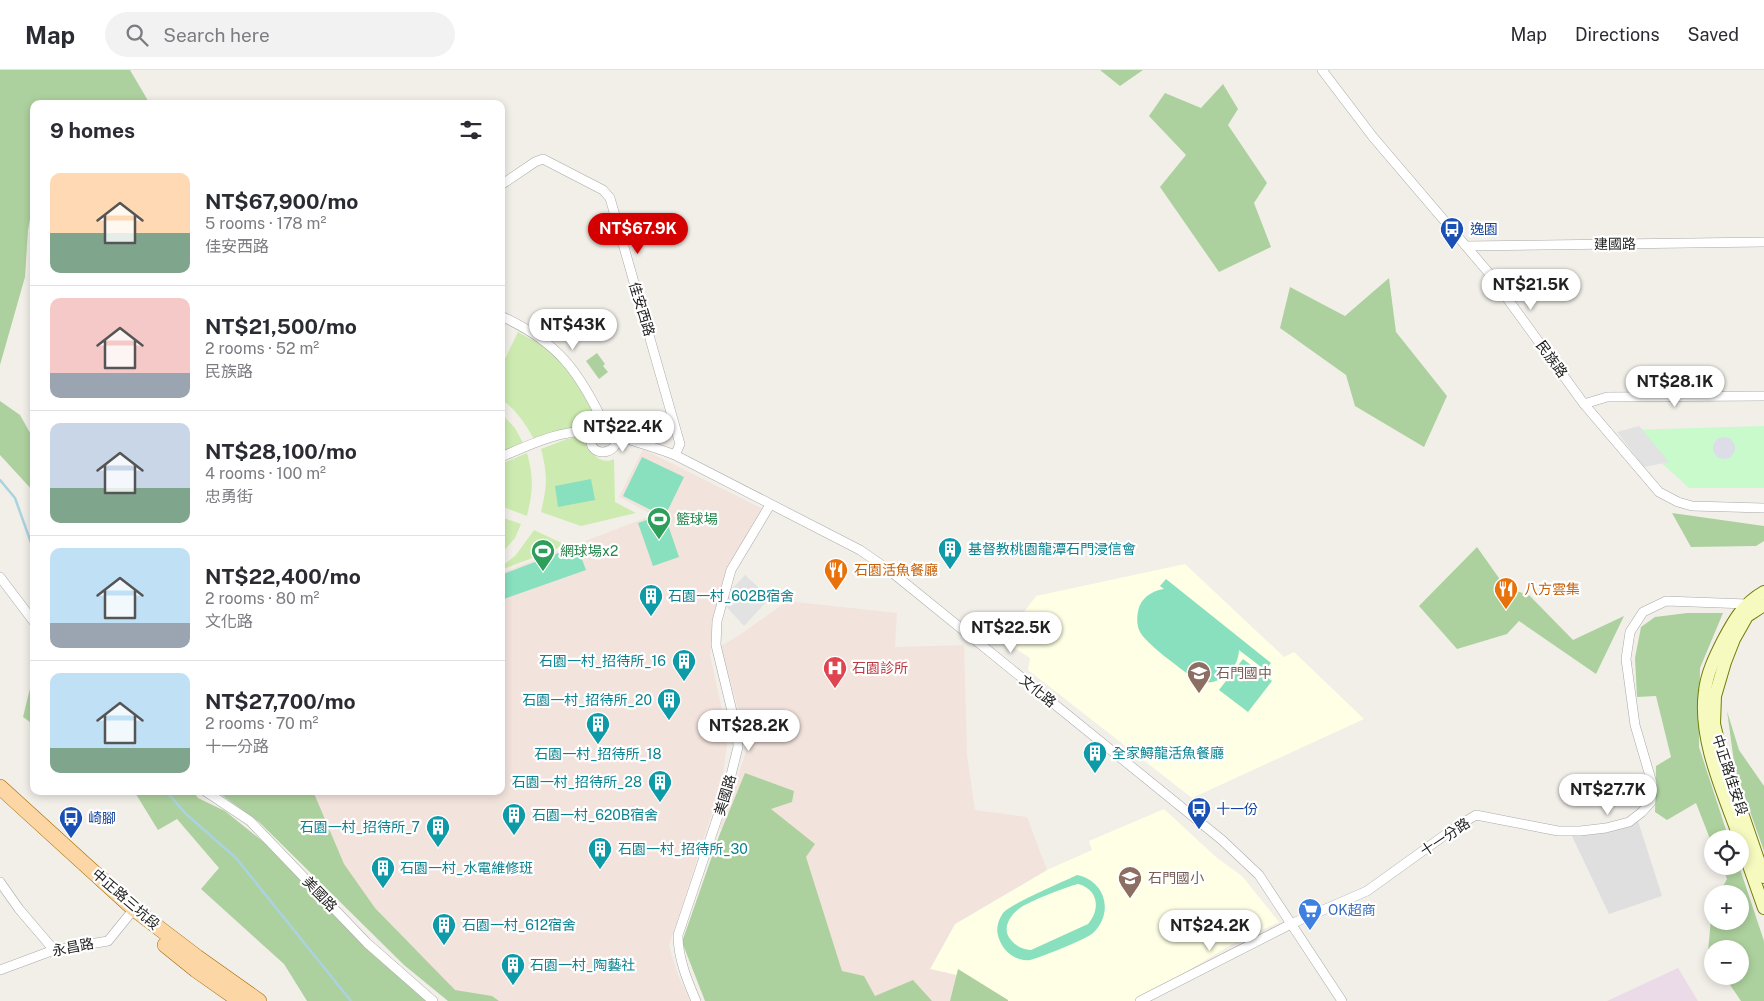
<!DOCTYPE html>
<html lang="en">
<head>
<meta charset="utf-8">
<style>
  :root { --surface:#fff; --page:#f2f2f3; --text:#2b2b33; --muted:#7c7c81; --line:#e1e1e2; --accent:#d40000 }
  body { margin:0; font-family:"Public Sans","Noto Sans TC",sans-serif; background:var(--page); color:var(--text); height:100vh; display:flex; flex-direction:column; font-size:19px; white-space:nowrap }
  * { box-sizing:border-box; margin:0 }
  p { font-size:16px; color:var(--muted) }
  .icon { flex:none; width:28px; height:28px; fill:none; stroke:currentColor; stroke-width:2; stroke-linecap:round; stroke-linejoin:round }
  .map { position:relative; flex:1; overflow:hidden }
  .side { position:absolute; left:30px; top:30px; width:475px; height:695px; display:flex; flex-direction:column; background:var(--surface); border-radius:10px; box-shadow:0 2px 8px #0003 }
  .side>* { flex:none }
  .controls { position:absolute; left:1704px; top:760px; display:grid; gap:10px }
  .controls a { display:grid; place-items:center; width:45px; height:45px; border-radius:50%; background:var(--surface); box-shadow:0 2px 8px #0003; font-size:25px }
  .price { position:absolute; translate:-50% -42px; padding:0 11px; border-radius:18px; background:#fff; color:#222; font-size:16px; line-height:32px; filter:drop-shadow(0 1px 2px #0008) }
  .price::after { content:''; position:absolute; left:50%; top:30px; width:15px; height:11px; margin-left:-8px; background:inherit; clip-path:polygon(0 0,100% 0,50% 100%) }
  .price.active { background:var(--accent); color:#fff }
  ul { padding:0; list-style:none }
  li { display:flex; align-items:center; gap:15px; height:125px; padding:0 20px }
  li+li { border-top:1px solid var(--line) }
  li span { display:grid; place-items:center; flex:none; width:140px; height:100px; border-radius:10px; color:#555 }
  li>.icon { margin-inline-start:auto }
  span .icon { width:60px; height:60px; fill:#fffc; stroke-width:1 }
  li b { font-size:21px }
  h2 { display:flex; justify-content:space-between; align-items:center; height:60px; padding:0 20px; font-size:21px }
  header { display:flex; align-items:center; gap:30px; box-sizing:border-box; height:70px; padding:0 25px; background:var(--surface); border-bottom:1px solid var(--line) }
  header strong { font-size:24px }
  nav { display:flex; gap:28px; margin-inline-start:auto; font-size:18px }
  .search { width:350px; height:45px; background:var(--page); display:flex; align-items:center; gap:12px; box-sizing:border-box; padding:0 18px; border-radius:28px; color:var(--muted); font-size:19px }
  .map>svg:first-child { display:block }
  .residential { fill:#e0dfdf }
  .industrial { fill:#ebdbe8 }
  .education { fill:#ffffe5 }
  .military { fill:#f3e3dd }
  .grass { fill:#cdebb0 }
  .forest { fill:#add19e }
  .park { fill:#c8facc }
  .pitch { fill:#88e0be; fill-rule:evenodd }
  .parking { fill:#e2e2e2 }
  .plaza { fill:#dddde8 }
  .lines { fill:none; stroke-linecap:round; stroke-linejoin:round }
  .stream { stroke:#aad3df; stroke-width:2.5 }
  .minor-casing { stroke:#a9a9a9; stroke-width:10 }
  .secondary-casing { stroke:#707d05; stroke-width:14 }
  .primary-casing { stroke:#a06b00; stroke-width:16 }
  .minor { stroke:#fff; stroke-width:9 }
  .secondary { stroke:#f7fabf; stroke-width:12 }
  .primary { stroke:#fcd6a4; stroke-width:15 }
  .labels { text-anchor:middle; stroke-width:4.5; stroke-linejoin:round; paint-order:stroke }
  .transit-label { font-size:14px; fill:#164399; stroke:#fff; text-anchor:start }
  .street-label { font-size:14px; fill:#222; stroke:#fff }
  .leisure-label { font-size:14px; fill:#27864d; stroke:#fff; text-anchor:start }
  .culture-label { font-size:14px; fill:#0d838f; stroke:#fff; text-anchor:start }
  .food-label { font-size:14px; fill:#c56008; stroke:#fff; text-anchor:start }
  .health-label { font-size:14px; fill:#be3a42; stroke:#fff; text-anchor:start }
  .education-label { font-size:14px; fill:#785e54; stroke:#fff; text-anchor:start }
  .shop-label { font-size:14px; fill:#366cbe; stroke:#fff; text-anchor:start }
</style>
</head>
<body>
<header>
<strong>Map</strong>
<div class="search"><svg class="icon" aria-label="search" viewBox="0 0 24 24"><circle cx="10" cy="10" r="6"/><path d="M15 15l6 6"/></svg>Search here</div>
<nav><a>Map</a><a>Directions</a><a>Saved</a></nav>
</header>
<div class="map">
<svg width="1764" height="931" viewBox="0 0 1764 931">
  <rect width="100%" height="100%" fill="#f2efe9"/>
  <!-- residential -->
  <path class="residential" d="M 1638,751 L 1662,826 L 1609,844 L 1571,764 L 1603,763 L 1628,756 Z"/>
  <!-- industrial -->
  <path class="industrial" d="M 1678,898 L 1698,931 L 1607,931 Z"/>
  <!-- education -->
  <g class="education">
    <path d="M 1185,494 L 1284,587 L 1294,582 L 1364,649 L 1192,728 L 1028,600 L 1030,588 L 1003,570 L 1036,526 Z"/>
    <path d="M 1164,739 L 1217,788 L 1242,806 L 1279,852 L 1231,875 L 1177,907 L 1151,921 L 1136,931 L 998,931 L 956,905 L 930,899 L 955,854 L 1047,800 L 1092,780 L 1089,771 Z"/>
  </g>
  <!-- military -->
  <g class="military">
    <path d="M 643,379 L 763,439 L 728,497 L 718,533 L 710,585 L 728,667 L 722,712 L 669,876 L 678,905 L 690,931 L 458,931 L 345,813 L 309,721 L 501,721 L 501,503 L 653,445 L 619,427 Z"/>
    <path d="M 787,531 L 897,543 L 895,577 L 964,575 L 967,685 L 975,740 L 1027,747 L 1047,800 L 955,854 L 930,899 L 956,905 L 955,931 L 841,931 L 793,805 L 720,758 L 748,676 L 721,576 L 741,564 Z"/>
  </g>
  <!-- grass -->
  <g class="grass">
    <path d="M 518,262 C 527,267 536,272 545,277 C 572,296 587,328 600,357 L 535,371 C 526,355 517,340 501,329 L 501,297 Z"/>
    <path d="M 501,343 L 515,358 L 524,375 L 501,384 Z"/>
    <path d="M 583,366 L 587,368 L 586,376 C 594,385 601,395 614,389 L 615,432 L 636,443 L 581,456 L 541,442 C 547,416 548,406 541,379 L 567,369 Z"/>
    <path d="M 527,383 C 534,409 533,420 527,446 L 501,436 L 501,394 Z"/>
    <path d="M 501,447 L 521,454 L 515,468 L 501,484 Z"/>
    <path d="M 534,460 L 566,475 L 501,500 L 501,497 L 516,485 Z"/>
  </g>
  <!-- forest -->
  <g class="forest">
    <path d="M 0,0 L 130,0 L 150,34 L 34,34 L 34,127 L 28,160 L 25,207 L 0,295 Z"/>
    <path d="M 1100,0 L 1143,0 L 1120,16 Z"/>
    <path d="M 1223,14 L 1238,39 L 1228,55 L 1267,113 L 1254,133 L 1271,177 L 1219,202 L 1160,117 L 1186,85 L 1149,46 L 1165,23 L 1201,38 Z"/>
    <path d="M 1389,208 L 1396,262 L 1447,326 L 1424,377 L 1355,336 L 1346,305 L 1280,258 L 1290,217 L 1345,246 Z"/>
    <path d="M 597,283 L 605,294 L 603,296 L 608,302 L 599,309 L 586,291 Z"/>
    <path d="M 0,331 L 20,345 L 34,370 L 34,422 L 0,385 Z"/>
    <path d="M 1672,443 L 1764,456 L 1764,471 L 1756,476 L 1691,477 Z"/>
    <path d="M 1477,477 L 1506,518 L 1529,525 L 1573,570 L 1624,546 L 1596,604 L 1519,551 L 1507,564 L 1457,579 L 1419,536 Z"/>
    <path d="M 1687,543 L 1723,543 L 1700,598 L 1699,677 L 1729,769 L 1712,769 L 1712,774 L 1696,733 L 1667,750 L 1655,742 L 1656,696 L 1671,687 L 1656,626 L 1637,627 L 1635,588 L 1641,557 L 1655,547 Z"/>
    <path d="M 34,602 L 34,655 L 23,647 Z"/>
    <path d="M 1727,641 L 1739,680 L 1764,716 L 1764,781 L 1735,699 Z"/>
    <path d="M 745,703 L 794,721 L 792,732 L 771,739 L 815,774 L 806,787 L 842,901 L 864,906 L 875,926 L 913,910 L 932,931 L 705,931 L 682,872 L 719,766 Z"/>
    <path d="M 134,721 L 193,721 L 198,728 L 225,741 L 271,778 L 428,931 L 307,931 L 284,894 L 201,819 L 219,798 L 177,749 L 158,760 Z"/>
    <path d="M 216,721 L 313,721 L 344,794 L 375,838 L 455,920 L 492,926 L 499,931 L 448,931 L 404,895 L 259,752 Z"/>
    <path d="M 1722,796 L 1739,796 L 1764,871 L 1764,931 L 1741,931 L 1724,906 L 1740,906 L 1740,879 L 1712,879 L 1712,889 L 1708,882 L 1712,837 L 1712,851 L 1740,851 L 1740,824 L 1719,824 L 1727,809 Z"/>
    <path d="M 958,899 L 1008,930 L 1008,931 L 950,931 Z"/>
  </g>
  <!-- park -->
  <path class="park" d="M 1764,356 L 1764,418 L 1689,418 L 1626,360 Z"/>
  <!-- pitch -->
  <g class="pitch">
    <path d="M 642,387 L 684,407 L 665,446 L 679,487 L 653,496 L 638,453 L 661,445 L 623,426 Z"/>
    <path d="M 591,409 L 595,430 L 558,437 L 555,416 Z"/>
    <path d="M 577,476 L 586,500 L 501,530 L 501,505 Z"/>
    <path d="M 1166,509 L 1271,593 L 1265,600 L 1239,580 C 1238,602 1216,620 1194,609 C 1181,598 1145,574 1139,560 C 1136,552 1137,540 1141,533 C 1146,525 1155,520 1164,519 L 1160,516 Z"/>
    <path d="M 1243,589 L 1272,611 L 1248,642 L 1219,620 Z"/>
    <path d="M 1077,805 C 1106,811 1114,843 1093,863 C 1089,868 1037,889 1030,890 C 1019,892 1007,884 1002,875 C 995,863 996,854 1003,843 C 1008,835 1065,811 1077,805 ZM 1078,814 C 1098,819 1101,839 1088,854 L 1031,880 C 1023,880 1016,876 1011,870 C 1001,859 1010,845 1020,838 C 1030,831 1066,817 1078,814 Z"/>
  </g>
  <!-- parking -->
  <g class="parking">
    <path d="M 1639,356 L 1669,392 L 1644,397 L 1617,362 Z"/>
    <path d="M 745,505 L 770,528 L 744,556 L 724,534 L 727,524 Z"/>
  </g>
  <!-- plaza -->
  <circle class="plaza" cx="1724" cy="378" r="11"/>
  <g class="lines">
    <!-- stream -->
    <g class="stream">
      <path d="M 0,410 L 15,428 L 34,481"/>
      <path d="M 166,721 L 186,744 L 236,788 L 351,931"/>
    </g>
    <!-- minor casing -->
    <g class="minor-casing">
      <g id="minor">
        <path d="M 1322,0 L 1373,67 L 1488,202 L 1584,334 L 1659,422 L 1678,432 L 1692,436 L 1764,438"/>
        <path d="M 501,115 L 535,92 L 543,89 L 603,120 L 610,128 L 680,374 L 675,385"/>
        <path d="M 1466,176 L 1764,172"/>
        <path d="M 501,246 C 558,272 579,301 605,356"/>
        <path d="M 1584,334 L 1607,327 L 1764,326"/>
        <path d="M 616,365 C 635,372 655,377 675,385 L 860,480 L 889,500 L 1222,770 L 1259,805 L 1342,931"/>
        <path d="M 501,387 C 527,376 564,358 592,362 C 599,356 612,353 616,365 C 622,386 583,390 592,362"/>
        <path d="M 0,507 L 34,552"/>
        <path d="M 205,721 L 250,751 L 367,873 L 433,931"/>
        <path d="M 0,812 L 19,839 L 54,880"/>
        <path d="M 0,900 L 54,880 L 108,871 L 134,839"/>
        <path d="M 696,931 C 687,910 678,888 678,865 L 729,713 L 738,677 L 737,662 L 716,575 L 717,551 L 731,500 L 770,435"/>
        <path d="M 1140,931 L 1291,854 L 1367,821 L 1456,757 L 1476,745 L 1558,761 L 1580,761 L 1606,758 L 1629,752 L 1642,742 L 1651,732 L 1652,713 L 1635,655 L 1626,589 L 1630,562 L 1643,542 L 1666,531 L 1747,534"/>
      </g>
    </g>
    <!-- secondary casing -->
    <g class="secondary-casing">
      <g id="secondary">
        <path d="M 1764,535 L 1747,546 L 1734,569 L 1725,592 L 1715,626 L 1714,654 L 1720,679 L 1764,807"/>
        <path d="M 1740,769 C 1724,724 1698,669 1705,621 C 1707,603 1715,587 1723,571 C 1734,550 1743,534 1764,522"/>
        <path d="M 1740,770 L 1764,838"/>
      </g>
    </g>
    <!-- primary casing -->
    <g class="primary-casing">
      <g id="primary">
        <path d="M 0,717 L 134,839 L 197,887 L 259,931"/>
        <path d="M 165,875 L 196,900 L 240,931"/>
      </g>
    </g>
    <!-- minor -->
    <use href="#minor" class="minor"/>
    <!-- secondary -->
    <use href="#secondary" class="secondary"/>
    <!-- primary -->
    <use href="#primary" class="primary"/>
  </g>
  <!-- icons -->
  <defs>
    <g id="bus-pin" transform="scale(1.25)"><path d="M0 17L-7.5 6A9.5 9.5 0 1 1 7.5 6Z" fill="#1a4fb4" stroke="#fff"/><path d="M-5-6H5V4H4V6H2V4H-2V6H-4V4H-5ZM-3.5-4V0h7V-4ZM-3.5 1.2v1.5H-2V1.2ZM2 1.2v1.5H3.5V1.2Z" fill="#fff"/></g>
    <g id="stadium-pin" transform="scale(1.25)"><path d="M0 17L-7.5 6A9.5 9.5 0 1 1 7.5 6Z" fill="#2e9e5b" stroke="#fff"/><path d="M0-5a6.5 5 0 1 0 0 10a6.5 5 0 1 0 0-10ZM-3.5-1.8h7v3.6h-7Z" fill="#fff"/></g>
    <g id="building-pin" transform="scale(1.25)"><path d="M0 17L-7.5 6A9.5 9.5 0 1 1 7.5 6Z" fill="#0f9aa8" stroke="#fff"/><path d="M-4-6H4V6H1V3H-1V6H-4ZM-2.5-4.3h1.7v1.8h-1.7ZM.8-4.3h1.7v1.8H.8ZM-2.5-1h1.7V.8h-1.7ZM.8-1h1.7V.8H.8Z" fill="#fff"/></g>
    <g id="restaurant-pin" transform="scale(1.25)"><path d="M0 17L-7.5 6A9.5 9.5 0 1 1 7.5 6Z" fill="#e8710a" stroke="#fff"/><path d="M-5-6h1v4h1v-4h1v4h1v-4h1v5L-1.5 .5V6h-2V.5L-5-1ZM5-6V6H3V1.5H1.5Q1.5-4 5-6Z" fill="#fff"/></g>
    <g id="hospital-pin" transform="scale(1.25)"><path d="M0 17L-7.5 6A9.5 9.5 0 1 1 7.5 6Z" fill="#e0444e" stroke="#fff"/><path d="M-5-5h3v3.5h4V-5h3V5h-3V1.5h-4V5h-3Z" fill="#fff"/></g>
    <g id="school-pin" transform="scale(1.25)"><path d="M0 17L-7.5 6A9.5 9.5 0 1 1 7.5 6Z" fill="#8d6e63" stroke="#fff"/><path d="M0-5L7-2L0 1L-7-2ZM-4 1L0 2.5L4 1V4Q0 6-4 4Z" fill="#fff"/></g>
    <g id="supermarket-pin" transform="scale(1.25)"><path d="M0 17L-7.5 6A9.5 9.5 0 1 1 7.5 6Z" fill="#3f7fe0" stroke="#fff"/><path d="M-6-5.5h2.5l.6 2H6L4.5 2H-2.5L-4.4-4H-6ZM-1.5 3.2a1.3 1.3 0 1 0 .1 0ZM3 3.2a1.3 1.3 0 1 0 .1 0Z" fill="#fff"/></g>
  </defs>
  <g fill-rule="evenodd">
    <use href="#bus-pin" x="1452" y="159"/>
    <use href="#stadium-pin" x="659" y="449"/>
    <use href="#building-pin" x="950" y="479"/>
    <use href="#stadium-pin" x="543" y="481"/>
    <use href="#restaurant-pin" x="836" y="500"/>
    <use href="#restaurant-pin" x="1506" y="519"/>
    <use href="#building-pin" x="651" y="526"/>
    <use href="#building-pin" x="684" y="591"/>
    <use href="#hospital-pin" x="835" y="598"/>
    <use href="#school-pin" x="1199" y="603"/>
    <use href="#building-pin" x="669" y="630"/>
    <use href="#building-pin" x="598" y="654"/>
    <use href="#building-pin" x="1095" y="683"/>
    <use href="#building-pin" x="660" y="712"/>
    <use href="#bus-pin" x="1199" y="739"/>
    <use href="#building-pin" x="514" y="745"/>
    <use href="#bus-pin" x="71" y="748"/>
    <use href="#building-pin" x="438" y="757"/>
    <use href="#building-pin" x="600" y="779"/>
    <use href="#building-pin" x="383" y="798"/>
    <use href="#school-pin" x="1130" y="808"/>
    <use href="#supermarket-pin" x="1310" y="840"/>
    <use href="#building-pin" x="444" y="855"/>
    <use href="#building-pin" x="513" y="895"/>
  </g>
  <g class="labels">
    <!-- transit labels -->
    <g class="transit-label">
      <text x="1470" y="164">逸園</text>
      <text x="1216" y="744">十一份</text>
      <text x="88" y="753">崎腳</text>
    </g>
    <!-- street labels -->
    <g class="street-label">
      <text transform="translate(1615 174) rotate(-1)" y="5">建國路</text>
      <text transform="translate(642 239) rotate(73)" y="5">佳安西路</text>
      <text transform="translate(1552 289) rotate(54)" y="5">民族路</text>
      <text transform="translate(1038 621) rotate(39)" y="5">文化路</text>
      <text transform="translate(1730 705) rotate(72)" y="5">中正路佳安段</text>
      <text transform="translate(725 725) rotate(-73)" y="5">美國路</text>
      <text transform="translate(1445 767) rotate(-34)" y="5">十一分路</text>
      <text transform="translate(320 824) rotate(46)" y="5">美國路</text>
      <text transform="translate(126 829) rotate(41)" y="5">中正路三坑段</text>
      <text transform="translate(73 877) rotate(-11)" y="5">永昌路</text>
    </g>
    <!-- leisure labels -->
    <g class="leisure-label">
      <text x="676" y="454">籃球場</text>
      <text x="560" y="486">網球場x2</text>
    </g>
    <!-- culture labels -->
    <g class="culture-label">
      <text x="968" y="484">基督教桃園龍潭石門浸信會</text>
      <text x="668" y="531">石園一村_602B宿舍</text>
      <text x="666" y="596" text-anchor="end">石園一村_招待所_16</text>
      <text x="652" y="635" text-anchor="end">石園一村_招待所_20</text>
      <text x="1112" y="688">全家鱘龍活魚餐廳</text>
      <text x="598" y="689" text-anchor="middle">石園一村_招待所_18</text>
      <text x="642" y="717" text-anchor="end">石園一村_招待所_28</text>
      <text x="532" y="750">石園一村_620B宿舍</text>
      <text x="420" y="762" text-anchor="end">石園一村_招待所_7</text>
      <text x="618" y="784">石園一村_招待所_30</text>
      <text x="400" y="803">石園一村_水電維修班</text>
      <text x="462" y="860">石園一村_612宿舍</text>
      <text x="530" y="900">石園一村_陶藝社</text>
    </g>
    <!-- food labels -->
    <g class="food-label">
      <text x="854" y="505">石園活魚餐廳</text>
      <text x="1524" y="524">八方雲集</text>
    </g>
    <!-- health labels -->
    <g class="health-label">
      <text x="852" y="603">石園診所</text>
    </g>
    <!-- education labels -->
    <g class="education-label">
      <text x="1216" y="608">石門國中</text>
      <text x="1148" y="813">石門國小</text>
    </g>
    <!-- shop labels -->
    <g class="shop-label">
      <text x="1328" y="845">OK超商</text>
    </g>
  </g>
</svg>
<div class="controls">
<a><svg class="icon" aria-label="locate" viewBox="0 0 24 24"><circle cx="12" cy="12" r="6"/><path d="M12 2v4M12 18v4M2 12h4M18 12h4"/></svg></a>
<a>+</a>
<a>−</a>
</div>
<b class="price active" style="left:638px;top:185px">NT$67.9K</b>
<b class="price" style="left:1531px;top:241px">NT$21.5K</b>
<b class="price" style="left:573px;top:281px">NT$43K</b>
<b class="price" style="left:1675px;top:338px">NT$28.1K</b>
<b class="price" style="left:623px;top:383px">NT$22.4K</b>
<b class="price" style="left:1011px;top:584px">NT$22.5K</b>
<b class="price" style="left:749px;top:682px">NT$28.2K</b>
<b class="price" style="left:1608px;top:746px">NT$27.7K</b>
<b class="price" style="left:1210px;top:882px">NT$24.2K</b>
<section class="side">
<h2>9 homes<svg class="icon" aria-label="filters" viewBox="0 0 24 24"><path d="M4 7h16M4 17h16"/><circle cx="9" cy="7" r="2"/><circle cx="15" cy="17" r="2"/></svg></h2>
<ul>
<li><span style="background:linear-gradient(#ffd9b3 60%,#7fa58c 0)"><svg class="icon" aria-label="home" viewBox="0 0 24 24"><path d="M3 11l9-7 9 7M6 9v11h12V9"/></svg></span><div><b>NT$67,900/mo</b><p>5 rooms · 178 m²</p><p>佳安西路</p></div></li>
<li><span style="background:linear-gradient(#f6c9c9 75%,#9aa5b1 0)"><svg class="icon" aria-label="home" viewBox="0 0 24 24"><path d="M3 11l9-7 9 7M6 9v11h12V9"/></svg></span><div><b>NT$21,500/mo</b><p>2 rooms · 52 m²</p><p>民族路</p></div></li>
<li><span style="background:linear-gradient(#c9d6e8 65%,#7fa58c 0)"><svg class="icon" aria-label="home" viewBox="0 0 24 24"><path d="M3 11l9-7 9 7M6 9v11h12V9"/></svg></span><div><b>NT$28,100/mo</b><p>4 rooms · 100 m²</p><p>忠勇街</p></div></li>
<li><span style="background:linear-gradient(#bfe0f5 75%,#9aa5b1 0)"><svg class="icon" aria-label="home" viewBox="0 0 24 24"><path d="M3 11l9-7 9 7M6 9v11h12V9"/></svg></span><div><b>NT$22,400/mo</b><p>2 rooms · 80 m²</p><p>文化路</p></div></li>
<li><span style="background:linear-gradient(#bfe0f5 75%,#7fa58c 0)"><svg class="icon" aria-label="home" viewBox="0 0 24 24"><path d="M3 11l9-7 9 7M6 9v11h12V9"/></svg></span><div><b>NT$27,700/mo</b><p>2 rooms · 70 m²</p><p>十一分路</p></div></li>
</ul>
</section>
</div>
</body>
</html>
